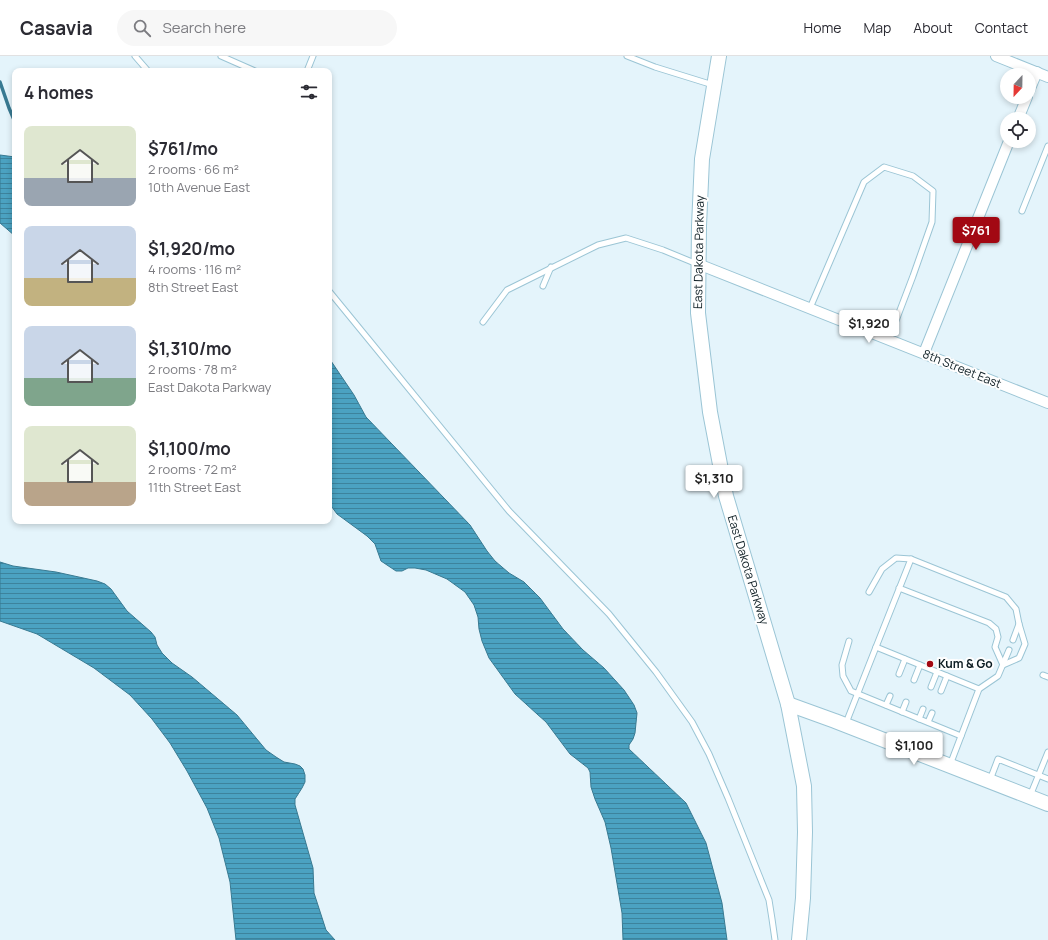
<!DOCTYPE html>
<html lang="en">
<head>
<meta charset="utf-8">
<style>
  :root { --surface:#fff; --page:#f7f7f7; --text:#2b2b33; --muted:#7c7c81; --line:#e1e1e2; --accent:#a20813 }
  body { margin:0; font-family:Manrope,sans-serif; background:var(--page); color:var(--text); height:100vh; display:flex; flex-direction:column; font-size:15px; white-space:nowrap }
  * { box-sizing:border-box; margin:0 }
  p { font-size:13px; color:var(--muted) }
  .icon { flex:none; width:22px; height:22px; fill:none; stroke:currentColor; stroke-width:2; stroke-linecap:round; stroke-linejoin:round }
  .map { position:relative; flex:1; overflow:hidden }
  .panel { position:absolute; left:12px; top:12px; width:320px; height:456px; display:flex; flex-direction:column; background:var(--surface); border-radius:8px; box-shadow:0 2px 6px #0003 }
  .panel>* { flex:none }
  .needle { width:26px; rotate:202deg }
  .buttons { position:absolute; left:1000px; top:12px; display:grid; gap:8px }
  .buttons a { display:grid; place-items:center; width:36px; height:36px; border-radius:50%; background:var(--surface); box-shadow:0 2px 6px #0003; font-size:20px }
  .price { position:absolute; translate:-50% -34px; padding:0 9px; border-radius:4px; background:#fff; color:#222; font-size:13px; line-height:26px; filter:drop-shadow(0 1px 2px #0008) }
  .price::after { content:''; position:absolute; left:50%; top:24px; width:12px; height:9px; margin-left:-6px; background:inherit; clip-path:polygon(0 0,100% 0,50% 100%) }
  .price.active { background:var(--accent); color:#fff }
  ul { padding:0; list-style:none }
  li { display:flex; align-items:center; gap:12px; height:100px; padding:0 12px }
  li span { display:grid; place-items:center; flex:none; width:112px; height:80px; border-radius:8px; color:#555 }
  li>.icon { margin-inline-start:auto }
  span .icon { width:48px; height:48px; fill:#fffc; stroke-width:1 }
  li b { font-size:17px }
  h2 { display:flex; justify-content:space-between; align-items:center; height:48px; padding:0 12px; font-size:17px }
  header { display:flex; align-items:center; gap:24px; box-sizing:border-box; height:56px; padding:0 20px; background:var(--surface); border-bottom:1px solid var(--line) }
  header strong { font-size:19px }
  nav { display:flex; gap:22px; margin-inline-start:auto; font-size:14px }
  .search { width:280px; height:36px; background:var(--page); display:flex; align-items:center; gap:10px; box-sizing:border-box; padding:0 14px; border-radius:22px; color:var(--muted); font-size:15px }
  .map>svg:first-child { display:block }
  .water { fill:url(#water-rules); stroke:#387a92 }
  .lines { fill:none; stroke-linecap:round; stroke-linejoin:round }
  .stream { stroke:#387a92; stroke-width:3.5 }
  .lane-casing { stroke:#9bc5d5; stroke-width:7 }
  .street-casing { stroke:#9bc5d5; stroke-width:12 }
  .secondary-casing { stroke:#9bc5d5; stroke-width:16 }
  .lane { stroke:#fff; stroke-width:5 }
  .street { stroke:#fff; stroke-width:10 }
  .secondary { stroke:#fff; stroke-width:14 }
  .poi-dot { fill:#a20813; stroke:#fefefe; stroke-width:1.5 }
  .labels { text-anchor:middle; stroke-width:4; stroke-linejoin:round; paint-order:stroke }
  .street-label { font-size:12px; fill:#0d1d23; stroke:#fefefe }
  .poi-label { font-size:12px; font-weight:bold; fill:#0d1d23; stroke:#fefefe; text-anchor:start }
</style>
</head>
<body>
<header>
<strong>Casavia</strong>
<div class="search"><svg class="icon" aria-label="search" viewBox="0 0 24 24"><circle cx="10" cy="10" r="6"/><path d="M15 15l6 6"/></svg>Search here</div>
<nav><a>Home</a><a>Map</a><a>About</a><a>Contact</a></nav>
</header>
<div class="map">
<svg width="1048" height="884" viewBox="0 0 1048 884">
  <defs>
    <pattern id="water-rules" width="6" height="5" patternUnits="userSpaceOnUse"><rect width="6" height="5" fill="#4ba2c1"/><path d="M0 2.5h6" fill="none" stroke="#3d839c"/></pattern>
  </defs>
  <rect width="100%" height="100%" fill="#e4f4fb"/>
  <!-- water -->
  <g class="water">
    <path d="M 0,99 L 15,101 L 15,180 L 0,167 Z"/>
    <path d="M 329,302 L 354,339 L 366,361 L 470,469 L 487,495 L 495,505 L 509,517 L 524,526 L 540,542 L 563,573 L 583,594 L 604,612 L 624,634 L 634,649 L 637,657 L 635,677 L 633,683 L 629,689 L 629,693 L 686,747 L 706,787 L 722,847 L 727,884 L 623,884 L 622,857 L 611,792 L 605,766 L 595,743 L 591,731 L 590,716 L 588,712 L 570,698 L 546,666 L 537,658 L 515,638 L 489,602 L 482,585 L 479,573 L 478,561 L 474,549 L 465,536 L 447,523 L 426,514 L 415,512 L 408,512 L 402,515 L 396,515 L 381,505 L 375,488 L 367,480 L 337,458 L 329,447 Z"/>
    <path d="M 0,506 L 13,510 L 56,516 L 97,525 L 105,528 L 111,533 L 127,555 L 151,576 L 155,581 L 157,589 L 162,597 L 172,607 L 192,621 L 237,659 L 266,694 L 276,701 L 284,706 L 295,708 L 300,710 L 303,713 L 305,719 L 305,726 L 302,732 L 295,743 L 295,749 L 313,812 L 314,837 L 326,874 L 335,884 L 236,884 L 230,826 L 219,782 L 207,752 L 187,715 L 170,687 L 152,663 L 130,639 L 94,612 L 37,578 L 0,565 Z"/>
  </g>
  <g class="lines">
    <!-- stream -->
    <path class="stream" d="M 0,26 L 9,52 L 15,66"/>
    <!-- lane casing -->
    <g class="lane-casing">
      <g id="lane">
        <path d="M 135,0 L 148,15"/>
        <path d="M 221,0 L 255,15"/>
        <path d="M 627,0 L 655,11 L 713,29"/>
        <path d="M 307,15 L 313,0"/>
        <path d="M 1022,155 L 1048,90"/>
        <path d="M 543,230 L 551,211"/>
        <path d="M 329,235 L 509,455 L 609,558 L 656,616 L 692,666 L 709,698 L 728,742 L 769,844 L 772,863 L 775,884"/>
        <path d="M 810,252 L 864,126 L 884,111 L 913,120 L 933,135 L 932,166 L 913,220 L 889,283"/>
        <path d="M 483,266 L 507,234 L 598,189 L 626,182 L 663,194 L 697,208"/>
        <path d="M 869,536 L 882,513 L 896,502 L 911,503"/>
        <path d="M 1013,584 L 1019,568"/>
        <path d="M 849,585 L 842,609 L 843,620 L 851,635 L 961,680"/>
        <path d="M 876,591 L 911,503 L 1006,541 L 1016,553 L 1019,568 L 1025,588 L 1019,602 L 1003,609 L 995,591 L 998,581 L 996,573 L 989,567 L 899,532"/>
        <path d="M 899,618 L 905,603"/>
        <path d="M 1043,619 L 1048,621"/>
        <path d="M 914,624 L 920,609"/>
        <path d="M 931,631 L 937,616"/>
        <path d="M 979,633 L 998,620 L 1009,594"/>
        <path d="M 941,635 L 947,620"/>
        <path d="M 886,649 L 890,640"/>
        <path d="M 902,656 L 906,646"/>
        <path d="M 919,663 L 923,653"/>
        <path d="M 928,666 L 932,657"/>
        <path d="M 846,667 L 876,591 L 979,633 L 950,709"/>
        <path d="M 990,724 L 998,703 L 1048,723"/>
        <path d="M 1030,740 L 1048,696"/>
      </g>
    </g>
    <!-- street casing -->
    <g class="street-casing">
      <g id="street">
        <path d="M 996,0 L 1048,21"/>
        <path d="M 1029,35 L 1037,16"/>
        <path d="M 1018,63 L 1027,41"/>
        <path d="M 698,208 L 1048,347"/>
        <path d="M 924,297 L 1009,85"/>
      </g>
    </g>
    <!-- secondary casing -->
    <g class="secondary-casing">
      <g id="secondary">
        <path d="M 719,0 L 702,103 L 699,170 L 698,257 L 710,356 L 726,440 L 788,648 L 804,730 L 805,776 L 803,842 L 799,884"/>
        <path d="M 788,648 L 835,665 L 1048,748"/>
      </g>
    </g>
    <!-- lane -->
    <use href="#lane" class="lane"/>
    <!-- street -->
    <use href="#street" class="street"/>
    <!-- secondary -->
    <use href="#secondary" class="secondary"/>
  </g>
  <!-- markers -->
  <circle class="poi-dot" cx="930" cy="608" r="4"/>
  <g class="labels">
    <!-- street labels -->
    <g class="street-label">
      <text transform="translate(699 196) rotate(-89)" y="4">East Dakota Parkway</text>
      <text transform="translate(962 313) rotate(22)" y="4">8th Street East</text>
      <text transform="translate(748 514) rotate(73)" y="4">East Dakota Parkway</text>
    </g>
    <!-- poi labels -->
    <g class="poi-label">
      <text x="938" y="612">Kum &amp; Go</text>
    </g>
  </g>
</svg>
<div class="buttons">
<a><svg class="needle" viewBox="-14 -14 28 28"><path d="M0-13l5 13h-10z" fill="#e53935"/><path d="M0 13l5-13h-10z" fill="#7c7c81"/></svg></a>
<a><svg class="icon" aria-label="locate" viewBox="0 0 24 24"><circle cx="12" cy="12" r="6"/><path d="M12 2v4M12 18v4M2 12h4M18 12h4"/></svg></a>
</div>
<b class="price active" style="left:976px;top:195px">$761</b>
<b class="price" style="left:869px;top:288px">$1,920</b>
<b class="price" style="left:714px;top:443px">$1,310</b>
<b class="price" style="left:914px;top:710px">$1,100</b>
<section class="panel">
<h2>4 homes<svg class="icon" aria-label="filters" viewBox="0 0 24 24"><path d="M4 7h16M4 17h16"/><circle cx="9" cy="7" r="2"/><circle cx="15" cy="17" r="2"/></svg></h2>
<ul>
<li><span style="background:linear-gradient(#dfe7d0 65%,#9aa5b1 0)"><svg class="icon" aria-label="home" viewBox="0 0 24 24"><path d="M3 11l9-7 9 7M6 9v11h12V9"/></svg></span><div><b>$761/mo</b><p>2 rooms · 66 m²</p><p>10th Avenue East</p></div></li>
<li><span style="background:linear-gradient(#c9d6e8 65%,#c2b280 0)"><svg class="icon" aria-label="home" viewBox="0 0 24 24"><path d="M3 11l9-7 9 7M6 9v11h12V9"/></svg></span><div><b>$1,920/mo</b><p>4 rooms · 116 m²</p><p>8th Street East</p></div></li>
<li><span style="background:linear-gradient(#c9d6e8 65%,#7fa58c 0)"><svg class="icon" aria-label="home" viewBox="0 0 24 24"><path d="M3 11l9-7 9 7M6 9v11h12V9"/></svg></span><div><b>$1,310/mo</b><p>2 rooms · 78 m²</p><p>East Dakota Parkway</p></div></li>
<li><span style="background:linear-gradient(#dfe7d0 70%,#b9a48a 0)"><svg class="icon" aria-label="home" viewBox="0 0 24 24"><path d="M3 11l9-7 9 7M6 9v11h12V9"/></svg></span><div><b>$1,100/mo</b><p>2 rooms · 72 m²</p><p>11th Street East</p></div></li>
</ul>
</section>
</div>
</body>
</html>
